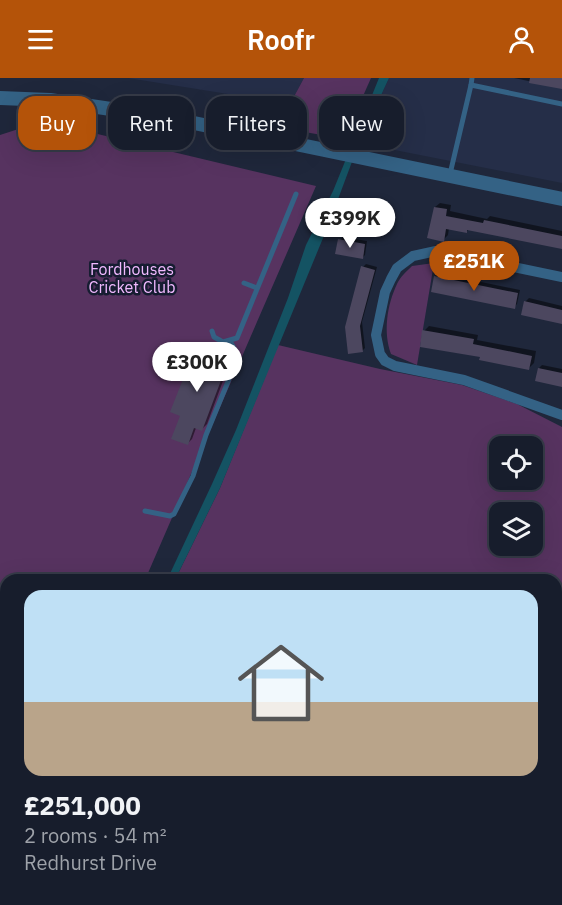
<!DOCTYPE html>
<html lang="en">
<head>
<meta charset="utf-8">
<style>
  :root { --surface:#171d2c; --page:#202634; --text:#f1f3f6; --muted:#9ea2a9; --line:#363b48; --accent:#b45309 }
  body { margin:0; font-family:"IBM Plex Sans",sans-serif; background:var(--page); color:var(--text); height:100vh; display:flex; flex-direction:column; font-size:22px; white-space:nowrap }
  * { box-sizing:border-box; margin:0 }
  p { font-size:20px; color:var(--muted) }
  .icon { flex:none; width:33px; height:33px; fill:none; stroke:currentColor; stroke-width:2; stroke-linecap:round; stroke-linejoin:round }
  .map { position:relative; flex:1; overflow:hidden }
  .details { position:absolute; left:0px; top:496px; width:562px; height:332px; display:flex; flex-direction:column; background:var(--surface); border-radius:18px 18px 0 0; box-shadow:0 6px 24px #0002,0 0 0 2px var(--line) }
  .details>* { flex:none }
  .guide { position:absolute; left:18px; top:18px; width:526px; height:54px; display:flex; gap:12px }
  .fabs { position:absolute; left:489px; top:358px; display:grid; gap:12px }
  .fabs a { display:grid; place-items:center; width:54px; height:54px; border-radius:12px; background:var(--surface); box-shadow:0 6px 24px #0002,0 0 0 2px var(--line); font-size:30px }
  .price { position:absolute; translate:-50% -51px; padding:0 14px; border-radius:21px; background:#fff; color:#222; font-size:20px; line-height:39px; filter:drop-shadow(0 2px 3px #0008) }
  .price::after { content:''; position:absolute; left:50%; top:36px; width:18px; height:14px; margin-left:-9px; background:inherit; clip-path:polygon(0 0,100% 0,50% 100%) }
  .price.current { background:var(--accent); color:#fff }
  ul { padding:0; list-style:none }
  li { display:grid; align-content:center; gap:12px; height:318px; padding:0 24px }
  li span { display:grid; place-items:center; height:186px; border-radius:18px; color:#555 }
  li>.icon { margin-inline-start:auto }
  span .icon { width:108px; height:108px; fill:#fffc; stroke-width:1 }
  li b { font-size:26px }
  .pill { padding:0 21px; border-radius:18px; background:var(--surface); box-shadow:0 6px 24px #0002,0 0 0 2px var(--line); font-size:21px; line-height:54px }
  .pill.current { background:var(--accent); color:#fff }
  header { display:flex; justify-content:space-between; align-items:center; height:78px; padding:0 24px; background:var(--accent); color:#fff; font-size:27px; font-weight:600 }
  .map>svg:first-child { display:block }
  .built { fill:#252e48 }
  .green { fill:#573360; fill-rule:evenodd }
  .water { fill:#145363 }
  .shadow { fill:#0007 }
  .building { fill:#4c475f }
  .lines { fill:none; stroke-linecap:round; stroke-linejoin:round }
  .service { stroke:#346285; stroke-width:5 }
  .minor { stroke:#346285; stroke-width:10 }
  .tertiary { stroke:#346285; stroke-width:14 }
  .labels { text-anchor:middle; stroke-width:5; stroke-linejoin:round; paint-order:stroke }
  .park-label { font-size:16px; fill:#f1b9ff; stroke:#161d31 }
</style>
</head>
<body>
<header><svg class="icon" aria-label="menu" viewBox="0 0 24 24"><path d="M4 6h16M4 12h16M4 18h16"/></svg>Roofr<svg class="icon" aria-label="person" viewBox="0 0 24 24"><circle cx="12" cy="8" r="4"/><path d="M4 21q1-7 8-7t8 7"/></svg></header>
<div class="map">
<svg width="562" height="827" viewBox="0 0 562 827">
  <rect width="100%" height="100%" fill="#1f273b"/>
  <!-- built -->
  <g class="built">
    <path d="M 128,0 L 304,0 L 290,26 Z"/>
    <path d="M 389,0 L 562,0 L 562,105 L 359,65 Z"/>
  </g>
  <!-- green -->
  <g class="green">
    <path d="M 304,0 L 371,0 L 344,61 L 288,51 L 290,26 Z"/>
    <path d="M 43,43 L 316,108 L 145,502 L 6,502 L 6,654 L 0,647 L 0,57 Z"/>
    <path d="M 434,185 L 417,287 L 391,276 C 383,254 387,227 397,206 C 400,199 407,193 412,188 Z"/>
    <path d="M 278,267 L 380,291 L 462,307 L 517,326 L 562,349 L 562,724 L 557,728 L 556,502 L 175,502 L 220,410 ZM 500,369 L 532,369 L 532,402 L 500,402 ZM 500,435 L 532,435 L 532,468 L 500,468 Z"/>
    <path d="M 0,672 L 6,682 L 6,765 L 0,780 Z"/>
  </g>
  <!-- water -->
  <path class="water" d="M 379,0 L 389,0 L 359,65 L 328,148 L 220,410 L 175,502 L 167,502 L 212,406 L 236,352 L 288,220 L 306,167 L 333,113 Z"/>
  <!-- shadow -->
  <g class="shadow">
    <path d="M 514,0 L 562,0 L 562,10 Z"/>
    <path d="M 440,125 L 451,127 L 450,133 L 487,141 L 490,138 L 562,153 L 562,170 L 469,151 L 466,154 L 449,150 L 448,157 L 443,162 L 435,129 Z"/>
    <path d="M 343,159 L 367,163 L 365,177 L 362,180 L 340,162 Z"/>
    <path d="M 366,186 L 377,189 L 362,244 L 365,270 L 362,273 L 350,274 L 363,189 Z"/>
    <path d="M 438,195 L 520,212 L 517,226 L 514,229 L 435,198 Z"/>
    <path d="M 529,220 L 562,228 L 562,245 L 525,224 Z"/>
    <path d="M 429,248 L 478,257 L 477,262 L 536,273 L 534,285 L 529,290 L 481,278 L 424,253 Z"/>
    <path d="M 202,264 L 233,276 L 207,346 L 202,351 L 196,350 L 192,361 L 188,365 L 182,337 L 172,333 L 197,268 Z"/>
    <path d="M 542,287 L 562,291 L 562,307 L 539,290 Z"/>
    <path d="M 562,811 L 562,827 L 558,827 L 558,815 Z"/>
    <rect x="43" y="822" width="19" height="5"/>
    <rect x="115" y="822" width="19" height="5"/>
    <path d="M 234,822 L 247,822 L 250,827 L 228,827 Z"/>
    <path d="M 310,822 L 329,822 L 327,823 L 330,827 L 313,827 Z"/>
  </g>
  <!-- building -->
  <g class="building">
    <path d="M 530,0 L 562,0 L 562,11 L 529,5 Z"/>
    <path d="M 434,129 L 447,131 L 446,138 L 483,145 L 484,142 L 562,158 L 562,171 L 467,152 L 467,155 L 446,151 L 444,164 L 427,160 Z"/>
    <path d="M 338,161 L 365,166 L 363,181 L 335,176 Z"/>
    <path d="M 361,188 L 375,192 L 360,248 L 363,274 L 348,276 L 345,249 Z"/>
    <path d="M 434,198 L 518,215 L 515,231 L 431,214 Z"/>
    <path d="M 524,223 L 562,232 L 562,246 L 521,237 Z"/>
    <path d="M 422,252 L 474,261 L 473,266 L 532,278 L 529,292 L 479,282 L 480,279 L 420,269 Z"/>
    <path d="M 196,268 L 229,281 L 202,353 L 194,350 L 188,367 L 171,361 L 180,338 L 170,334 Z"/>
    <path d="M 538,290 L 562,295 L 562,309 L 535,303 Z"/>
  </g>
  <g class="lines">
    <!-- service -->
    <g class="service">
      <path d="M 472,0 L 471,7 L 562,26"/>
      <path d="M 450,96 L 471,7"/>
      <path d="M 244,205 L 257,210"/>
      <path d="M 212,253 L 214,259 L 223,264 L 237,260 L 296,116"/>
      <path d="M 145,433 L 170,438 L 174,436 L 193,398 L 206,357 L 236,284 L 236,274 L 230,263"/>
    </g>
    <!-- minor -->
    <g class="minor">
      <path d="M 562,199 L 436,173 L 413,178 L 397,190 L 391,201 L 385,214 L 376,257 L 380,276 L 385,283 L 395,288 L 464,302 L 562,337"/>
      <path d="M 556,741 L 562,738"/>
      <path d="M 556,773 L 562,764"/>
      <path d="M 273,822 L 276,827"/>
      <path d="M 462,822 L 467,827"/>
      <path d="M 89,827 L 89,822"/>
      <path d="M 494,827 L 503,822"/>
    </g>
    <!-- tertiary -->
    <path class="tertiary" d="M 0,20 L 50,22 L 165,39 L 562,121"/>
  </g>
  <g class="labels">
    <!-- park labels -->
    <g class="park-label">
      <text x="132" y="197">Fordhouses<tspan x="132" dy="18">Cricket Club</tspan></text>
    </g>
  </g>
</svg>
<div class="fabs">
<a><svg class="icon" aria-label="locate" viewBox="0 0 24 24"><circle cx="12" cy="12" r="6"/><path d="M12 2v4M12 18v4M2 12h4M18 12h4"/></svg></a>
<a><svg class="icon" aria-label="layers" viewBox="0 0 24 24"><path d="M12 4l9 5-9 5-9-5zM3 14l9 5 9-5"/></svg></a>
</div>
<b class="price" style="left:350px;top:171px">£399K</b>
<b class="price current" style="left:474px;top:214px">£251K</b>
<b class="price" style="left:197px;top:315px">£300K</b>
<div class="guide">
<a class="pill current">Buy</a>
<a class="pill">Rent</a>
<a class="pill">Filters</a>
<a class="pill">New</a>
</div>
<section class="details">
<ul>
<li><span style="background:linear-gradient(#bfe0f5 60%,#b9a48a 0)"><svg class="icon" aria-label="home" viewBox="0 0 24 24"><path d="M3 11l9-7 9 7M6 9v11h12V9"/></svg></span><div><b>£251,000</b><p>2 rooms · 54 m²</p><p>Redhurst Drive</p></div></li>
</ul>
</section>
</div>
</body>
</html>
